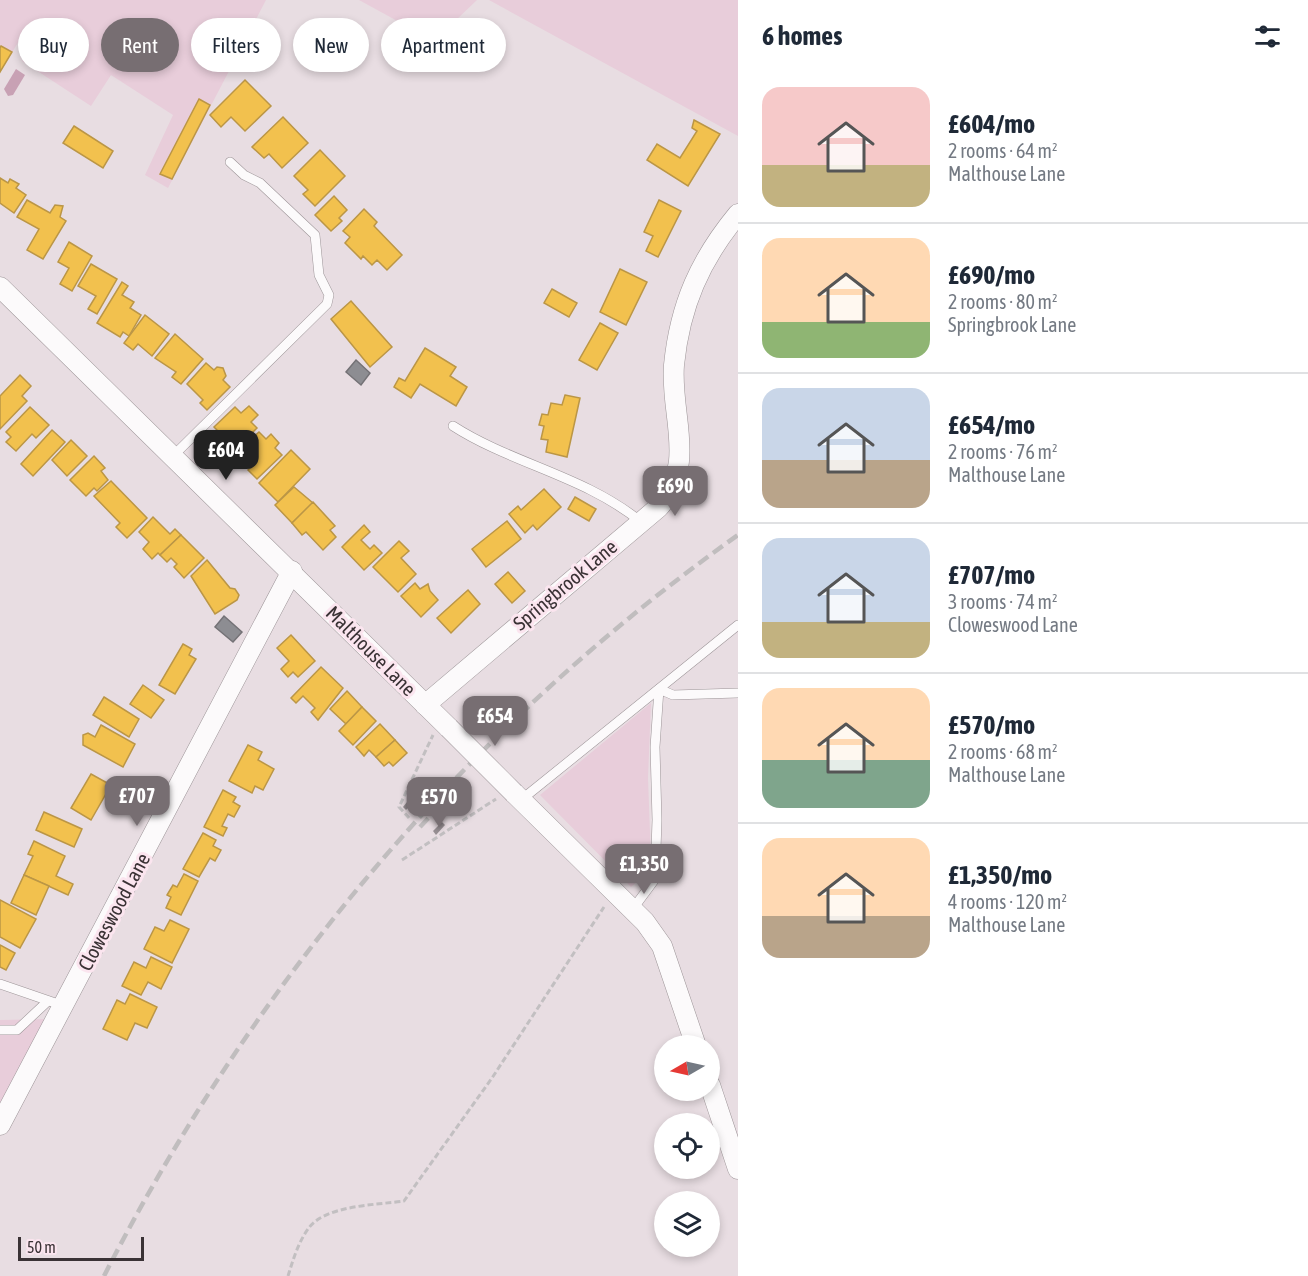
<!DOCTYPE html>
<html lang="en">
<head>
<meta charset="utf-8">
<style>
  :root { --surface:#fff; --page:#f2f2f3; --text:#1f2937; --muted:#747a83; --line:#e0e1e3; --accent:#776e72 }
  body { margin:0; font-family:"Asap Condensed",sans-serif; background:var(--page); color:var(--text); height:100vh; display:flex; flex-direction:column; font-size:22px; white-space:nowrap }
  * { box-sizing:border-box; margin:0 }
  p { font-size:20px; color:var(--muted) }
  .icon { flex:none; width:33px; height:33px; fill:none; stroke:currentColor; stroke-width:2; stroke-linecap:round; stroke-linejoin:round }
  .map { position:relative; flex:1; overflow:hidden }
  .panel { display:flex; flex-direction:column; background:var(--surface); width:570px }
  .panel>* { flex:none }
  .hud { position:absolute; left:18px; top:18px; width:570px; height:54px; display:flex; gap:12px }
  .needle { width:39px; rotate:261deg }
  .controls { position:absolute; left:654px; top:1035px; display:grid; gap:12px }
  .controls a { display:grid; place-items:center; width:66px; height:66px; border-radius:50%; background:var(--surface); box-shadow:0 3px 9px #0003; font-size:30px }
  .scale { position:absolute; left:18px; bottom:15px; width:126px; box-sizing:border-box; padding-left:6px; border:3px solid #3a3235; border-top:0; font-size:16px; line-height:21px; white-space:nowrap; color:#3a3235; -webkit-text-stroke:4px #fbe5ef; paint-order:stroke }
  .price { position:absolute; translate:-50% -51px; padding:0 14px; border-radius:12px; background:var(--accent); color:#fff; font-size:20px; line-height:39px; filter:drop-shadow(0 2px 3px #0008) }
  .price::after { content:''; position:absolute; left:50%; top:36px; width:18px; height:14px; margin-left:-9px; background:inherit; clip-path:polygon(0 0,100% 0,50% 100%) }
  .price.current { background:#222; color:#fff }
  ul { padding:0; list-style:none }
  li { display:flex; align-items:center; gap:18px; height:150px; padding:0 24px }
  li+li { border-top:2px solid var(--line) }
  li span { display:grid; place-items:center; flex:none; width:168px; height:120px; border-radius:18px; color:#555 }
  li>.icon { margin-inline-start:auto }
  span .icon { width:72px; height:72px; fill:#fffc; stroke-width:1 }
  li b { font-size:26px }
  h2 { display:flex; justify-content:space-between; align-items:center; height:72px; padding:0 24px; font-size:26px }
  .tag { padding:0 21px; border-radius:27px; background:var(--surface); box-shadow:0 3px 9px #0003; font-size:21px; line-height:54px }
  .tag.current { background:var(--accent); color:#fff }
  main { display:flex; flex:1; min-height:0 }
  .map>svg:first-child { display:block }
  .green { fill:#e8cdda }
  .water { fill:#c8a1b4 }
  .homes { fill:#f2c14e; stroke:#bb9646; stroke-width:1.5 }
  .industry { fill:#8d8d92; stroke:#747276; stroke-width:1.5 }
  .building { fill:#989094 }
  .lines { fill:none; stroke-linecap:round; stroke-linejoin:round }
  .service-casing { stroke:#9c9497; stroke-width:10 }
  .minor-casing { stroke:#9c9497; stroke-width:21 }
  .path { stroke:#c2bfc1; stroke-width:3; stroke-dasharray:6 3; stroke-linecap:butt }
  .service { stroke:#fcfafb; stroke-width:9 }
  .minor { stroke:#fcfafb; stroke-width:20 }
  .rail { stroke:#c0bdbe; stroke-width:4.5; stroke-dasharray:12 6; stroke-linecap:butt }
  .minor-bridge-casing { stroke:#9c9497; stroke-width:21; stroke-linecap:butt }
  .minor-bridge { stroke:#fcfafb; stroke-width:20 }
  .labels { text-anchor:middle; stroke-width:6; stroke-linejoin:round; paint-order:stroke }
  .street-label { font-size:20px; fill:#3a3235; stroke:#fbe5ef }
</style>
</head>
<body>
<main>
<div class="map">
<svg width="738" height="1276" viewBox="0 0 738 1276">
  <rect width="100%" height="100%" fill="#e8dde2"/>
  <!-- green -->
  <g class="green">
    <path d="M 0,0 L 266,0 L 168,188 L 145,175 L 173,115 L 111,75 L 91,106 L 22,61 L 41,31 L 30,23 L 0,72 Z"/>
    <path d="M 359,0 L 477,0 L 434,41 Z"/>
    <path d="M 489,0 L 738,0 L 738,136 Z"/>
    <path d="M 651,703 L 648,778 L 651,860 L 645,874 L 631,887 L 540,795 Z"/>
    <path d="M 49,1019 L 0,1108 L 0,1020 Z"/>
  </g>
  <!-- water -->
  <path class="water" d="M 16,69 L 25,75 L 13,95 L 8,96 L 4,89 Z"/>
  <!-- homes -->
  <g class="homes">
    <path d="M 1,46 L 12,52 L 0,72 L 0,48 Z"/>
    <path d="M 245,80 L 271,106 L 245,131 L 231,117 L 221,127 L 210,115 Z"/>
    <path d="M 199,99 L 210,105 L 172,179 L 160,174 Z"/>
    <path d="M 283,117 L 308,143 L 282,168 L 269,154 L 264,158 L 252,147 Z"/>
    <path d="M 694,120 L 720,134 L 688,186 L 647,160 L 657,144 L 680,158 L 697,131 L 692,128 Z"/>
    <path d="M 74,126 L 113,151 L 103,168 L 63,143 Z"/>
    <path d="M 320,150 L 345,176 L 315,206 L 303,194 L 308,190 L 294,176 Z"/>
    <path d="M 0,178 L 8,183 L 10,179 L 19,184 L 16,188 L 26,195 L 14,213 L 0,203 Z"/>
    <path d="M 334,196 L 347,210 L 339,218 L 342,221 L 331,231 L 315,215 Z"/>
    <path d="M 27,200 L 50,213 L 55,205 L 63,206 L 60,217 L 66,221 L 43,259 L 27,250 L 39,229 L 17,217 Z"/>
    <path d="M 659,200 L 681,211 L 658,257 L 646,251 L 653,236 L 644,232 Z"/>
    <path d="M 364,209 L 377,222 L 374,226 L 402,255 L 387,270 L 377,260 L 372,265 L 363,256 L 361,259 L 345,243 L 350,237 L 343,231 Z"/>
    <path d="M 69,242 L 92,256 L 72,291 L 60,284 L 69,268 L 58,262 Z"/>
    <path d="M 91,264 L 117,279 L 97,314 L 88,309 L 96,296 L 78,286 Z"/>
    <path d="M 620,269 L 647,282 L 626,325 L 600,312 Z"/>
    <path d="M 122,282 L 128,286 L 122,295 L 134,302 L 130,308 L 141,315 L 129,336 L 123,332 L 120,337 L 97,323 Z"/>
    <path d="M 552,289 L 577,303 L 569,317 L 544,303 Z"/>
    <path d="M 351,301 L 392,347 L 370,367 L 331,319 Z"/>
    <path d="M 145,315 L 169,334 L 152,356 L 138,344 L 133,350 L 124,343 Z"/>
    <path d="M 600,323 L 618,333 L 597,370 L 579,360 Z"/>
    <path d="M 175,334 L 203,359 L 181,384 L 172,377 L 176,372 L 155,358 Z"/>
    <path d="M 425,348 L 456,367 L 450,376 L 467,387 L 456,406 L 420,384 L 411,398 L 394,387 L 399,378 L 405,381 Z"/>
    <path d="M 206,363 L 214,370 L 217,367 L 223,368 L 226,376 L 223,380 L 230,387 L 207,410 L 200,403 L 203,400 L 187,384 Z"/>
    <path d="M 20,375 L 31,386 L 22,396 L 27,401 L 0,429 L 0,396 Z"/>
    <path d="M 565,395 L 580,398 L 567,457 L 546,452 L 548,440 L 541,439 L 544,426 L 539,425 L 542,414 L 548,415 L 551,403 L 562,405 Z"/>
    <path d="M 249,406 L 258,415 L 251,422 L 257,428 L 233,452 L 226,445 L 233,438 L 226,431 L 222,435 L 214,427 L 235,407 L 241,413 Z"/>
    <path d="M 30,407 L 49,425 L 36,438 L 32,434 L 16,451 L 6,442 L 11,437 L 6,432 Z"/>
    <path d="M 52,430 L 65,442 L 33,476 L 21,464 Z"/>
    <path d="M 259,432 L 266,439 L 271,434 L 279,443 L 275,448 L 282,455 L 257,479 L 248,470 L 252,466 L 238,451 Z"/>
    <path d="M 71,440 L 87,456 L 67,476 L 52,460 Z"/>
    <path d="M 291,450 L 310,469 L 278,502 L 259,483 Z"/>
    <path d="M 94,456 L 105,468 L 101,471 L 108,480 L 97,491 L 94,488 L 86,496 L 70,480 Z"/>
    <path d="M 111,481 L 147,518 L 127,538 L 116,527 L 120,523 L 94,496 Z"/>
    <path d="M 294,487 L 313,503 L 292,523 L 275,505 Z"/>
    <path d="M 544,489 L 561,507 L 537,530 L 533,525 L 525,533 L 509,514 L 518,506 L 521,510 Z"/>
    <path d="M 575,497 L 596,509 L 589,521 L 568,509 Z"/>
    <path d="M 313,502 L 335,526 L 330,530 L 336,537 L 323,550 L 306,532 L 302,535 L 292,523 Z"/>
    <path d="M 153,517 L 170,534 L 175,529 L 181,535 L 160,555 L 158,553 L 152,559 L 143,549 L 149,542 L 139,532 Z"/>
    <path d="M 507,521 L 521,539 L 486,567 L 472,549 Z"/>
    <path d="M 364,525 L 370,532 L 361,540 L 370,549 L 374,545 L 382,553 L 364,570 L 342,547 Z"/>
    <path d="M 181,535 L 204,558 L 184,578 L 174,567 L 177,564 L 171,558 L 167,562 L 160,555 Z"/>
    <path d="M 399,541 L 409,551 L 401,558 L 416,574 L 398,592 L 373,567 Z"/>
    <path d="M 207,560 L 230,588 L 235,589 L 239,595 L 237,600 L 215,614 L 191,576 Z"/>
    <path d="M 508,572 L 525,591 L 512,603 L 495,584 Z"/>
    <path d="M 415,583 L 420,589 L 428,584 L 430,591 L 438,600 L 421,617 L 401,596 Z"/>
    <path d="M 468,590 L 480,604 L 451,633 L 437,618 Z"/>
    <path d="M 291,635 L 315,661 L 298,677 L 293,672 L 288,677 L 281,669 L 289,661 L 277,648 Z"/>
    <path d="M 183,644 L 192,649 L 189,655 L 196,659 L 175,694 L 159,685 Z"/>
    <path d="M 321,667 L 343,688 L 318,720 L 311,712 L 315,708 L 303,696 L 296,703 L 291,698 Z"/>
    <path d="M 143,685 L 164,700 L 151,718 L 130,704 Z"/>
    <path d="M 347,691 L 362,707 L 346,724 L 330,709 Z"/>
    <path d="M 104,697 L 139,719 L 129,737 L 93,715 Z"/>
    <path d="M 362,707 L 376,721 L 353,745 L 339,731 Z"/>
    <path d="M 380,724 L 395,740 L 376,757 L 369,750 L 364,756 L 356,747 Z"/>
    <path d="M 101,725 L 135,744 L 123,767 L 83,745 L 83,735 L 88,733 L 95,737 Z"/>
    <path d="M 395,740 L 407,753 L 393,766 L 389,762 L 384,766 L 376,757 Z"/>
    <path d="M 248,745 L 262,752 L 258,760 L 274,769 L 263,790 L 255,786 L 252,793 L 229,781 Z"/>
    <path d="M 91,774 L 111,785 L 91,820 L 71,808 Z"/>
    <path d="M 223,790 L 236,797 L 233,802 L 240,806 L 234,817 L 228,814 L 222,826 L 227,828 L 223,836 L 204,827 Z"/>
    <path d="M 44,812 L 82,829 L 74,847 L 36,830 Z"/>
    <path d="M 203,833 L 216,840 L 213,846 L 221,850 L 215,861 L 210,858 L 199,877 L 183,869 Z"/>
    <path d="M 34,841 L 65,856 L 56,876 L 73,884 L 68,895 L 24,875 L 33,856 L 28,854 Z"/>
    <path d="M 184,874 L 198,881 L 181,915 L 166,908 L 171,897 L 167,895 L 173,885 L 177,887 Z"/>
    <path d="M 24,875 L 49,886 L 36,915 L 11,903 Z"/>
    <path d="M 0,900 L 36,919 L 20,948 L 0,937 Z"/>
    <path d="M 170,920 L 189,929 L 172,963 L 144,949 L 155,927 L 164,931 Z"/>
    <path d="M 0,945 L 15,953 L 6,970 L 0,967 Z"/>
    <path d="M 151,957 L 172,967 L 161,989 L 148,982 L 141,995 L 122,986 L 134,962 L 146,968 Z"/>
    <path d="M 130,994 L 157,1007 L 147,1028 L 135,1023 L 127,1040 L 103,1029 L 117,1000 L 125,1004 Z"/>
  </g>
  <!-- industry -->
  <g class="industry">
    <path d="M 356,360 L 370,373 L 361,385 L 346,372 Z"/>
    <path d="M 224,616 L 242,632 L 233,642 L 215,627 Z"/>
  </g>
  <!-- building -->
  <g class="building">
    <path d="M 412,796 L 416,800 L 406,810 L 403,807 Z"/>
    <path d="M 442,822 L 445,825 L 436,835 L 433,831 Z"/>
  </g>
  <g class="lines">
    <!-- service casing -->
    <g class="service-casing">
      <g id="service">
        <path d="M 453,426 C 512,464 585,476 641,522"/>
        <path d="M 173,456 L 327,304 L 329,295 L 319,275 L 315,235 L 260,183 L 244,175 L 230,162"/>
        <path d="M 521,800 L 738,625"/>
        <path d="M 632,910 L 655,879 L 657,820 L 655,747 L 659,689 L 673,695 L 738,693"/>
        <path d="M 0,984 L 64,1006"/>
        <path d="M 0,1030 L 17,1030 L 48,1001"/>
      </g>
    </g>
    <!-- minor casing -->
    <g class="minor-casing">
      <g id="minor">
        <path d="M 0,287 L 449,728"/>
        <path d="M 425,705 L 659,507 C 697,463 670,416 674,365 C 680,305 700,260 738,214"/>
        <path d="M 514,793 L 645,922 L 662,946 L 696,1046"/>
        <path d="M 710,1085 L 738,1169"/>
        <path d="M 0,1125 L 292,571"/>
      </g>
    </g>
    <!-- path -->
    <g class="path">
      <path d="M 409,818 L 399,807 L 433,735"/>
      <path d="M 402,860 L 496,799"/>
      <path d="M 288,1276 C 293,1260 298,1243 308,1229 C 324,1205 377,1205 404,1201 L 492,1078 L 604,907"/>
    </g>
    <!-- service -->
    <use href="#service" class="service"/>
    <!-- minor -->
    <use href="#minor" class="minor"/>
    <!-- rail -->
    <g class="rail">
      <path d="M 420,827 L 451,794"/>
      <path d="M 104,1276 C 255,981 467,727 738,535"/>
    </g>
    <!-- minor-bridge casing -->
    <g class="minor-bridge-casing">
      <path id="minor-bridge" d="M 449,728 L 514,793"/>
    </g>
    <!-- minor-bridge -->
    <use href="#minor-bridge" class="minor-bridge"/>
  </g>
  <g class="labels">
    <!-- street labels -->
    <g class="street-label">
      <text transform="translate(565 585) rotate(-40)" y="7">Springbrook Lane</text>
      <text transform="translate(371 651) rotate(45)" y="7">Malthouse Lane</text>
      <text transform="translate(114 912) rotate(-62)" y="7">Cloweswood Lane</text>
    </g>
  </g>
</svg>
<div class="controls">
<a><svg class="needle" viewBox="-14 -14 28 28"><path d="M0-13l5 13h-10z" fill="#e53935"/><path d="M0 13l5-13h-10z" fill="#747a83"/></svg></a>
<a><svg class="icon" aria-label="locate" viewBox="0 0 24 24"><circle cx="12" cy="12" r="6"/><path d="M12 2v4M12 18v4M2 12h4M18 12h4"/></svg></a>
<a><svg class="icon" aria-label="layers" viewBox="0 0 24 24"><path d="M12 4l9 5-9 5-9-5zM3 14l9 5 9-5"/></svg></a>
</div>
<div class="scale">50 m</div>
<b class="price current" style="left:226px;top:481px">£604</b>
<b class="price" style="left:675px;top:517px">£690</b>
<b class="price" style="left:495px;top:747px">£654</b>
<b class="price" style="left:137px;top:827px">£707</b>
<b class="price" style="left:439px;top:828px">£570</b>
<b class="price" style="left:644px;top:895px">£1,350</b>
<div class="hud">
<a class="tag">Buy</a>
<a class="tag current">Rent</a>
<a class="tag">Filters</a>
<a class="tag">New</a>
<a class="tag">Apartment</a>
</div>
</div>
<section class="panel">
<h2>6 homes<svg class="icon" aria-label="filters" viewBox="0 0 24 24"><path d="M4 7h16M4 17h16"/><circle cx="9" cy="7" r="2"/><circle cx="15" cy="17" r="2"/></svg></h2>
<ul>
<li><span style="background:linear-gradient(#f6c9c9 65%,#c2b280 0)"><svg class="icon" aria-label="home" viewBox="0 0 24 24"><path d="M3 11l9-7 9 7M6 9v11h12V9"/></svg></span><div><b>£604/mo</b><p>2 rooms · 64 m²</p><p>Malthouse Lane</p></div></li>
<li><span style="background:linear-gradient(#ffd9b3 70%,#8fb573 0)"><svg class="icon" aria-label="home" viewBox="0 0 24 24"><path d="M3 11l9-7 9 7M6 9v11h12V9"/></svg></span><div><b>£690/mo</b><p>2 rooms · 80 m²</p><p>Springbrook Lane</p></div></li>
<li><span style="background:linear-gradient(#c9d6e8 60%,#b9a48a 0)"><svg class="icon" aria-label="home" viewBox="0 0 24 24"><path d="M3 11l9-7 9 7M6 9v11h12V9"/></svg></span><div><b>£654/mo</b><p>2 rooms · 76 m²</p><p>Malthouse Lane</p></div></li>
<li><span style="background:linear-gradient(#c9d6e8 70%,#c2b280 0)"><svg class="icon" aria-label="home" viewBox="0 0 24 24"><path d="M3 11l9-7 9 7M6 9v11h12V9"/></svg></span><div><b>£707/mo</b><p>3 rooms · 74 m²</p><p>Cloweswood Lane</p></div></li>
<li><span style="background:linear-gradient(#ffd9b3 60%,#7fa58c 0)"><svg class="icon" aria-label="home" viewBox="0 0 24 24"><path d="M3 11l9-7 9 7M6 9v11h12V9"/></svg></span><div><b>£570/mo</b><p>2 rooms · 68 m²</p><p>Malthouse Lane</p></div></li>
<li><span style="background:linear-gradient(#ffd9b3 65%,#b9a48a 0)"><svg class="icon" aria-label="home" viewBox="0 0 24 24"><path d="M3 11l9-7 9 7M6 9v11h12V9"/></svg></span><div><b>£1,350/mo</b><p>4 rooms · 120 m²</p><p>Malthouse Lane</p></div></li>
</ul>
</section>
</main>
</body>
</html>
